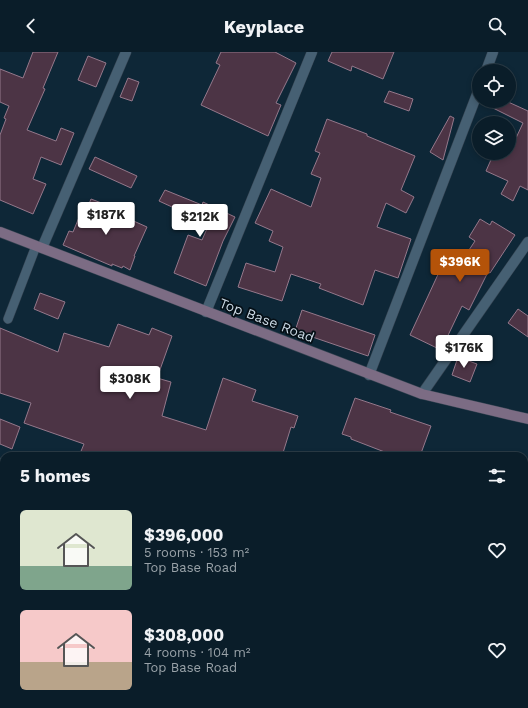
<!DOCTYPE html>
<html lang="en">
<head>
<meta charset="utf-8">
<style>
  :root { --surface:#0a1d29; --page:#132631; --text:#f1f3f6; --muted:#99a2a8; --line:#2a3b46; --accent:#b45309 }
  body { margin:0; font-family:"Work Sans",sans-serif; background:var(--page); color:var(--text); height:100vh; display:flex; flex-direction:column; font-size:15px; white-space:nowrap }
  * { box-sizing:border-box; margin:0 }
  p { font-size:13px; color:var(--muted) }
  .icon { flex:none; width:22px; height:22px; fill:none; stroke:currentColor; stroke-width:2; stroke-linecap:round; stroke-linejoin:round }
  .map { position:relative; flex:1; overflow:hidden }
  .sheet { position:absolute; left:0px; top:400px; width:528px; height:256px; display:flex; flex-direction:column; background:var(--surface); border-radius:12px 12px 0 0; box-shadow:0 2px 6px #0003,0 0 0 1px var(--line) }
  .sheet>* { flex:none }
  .controls { position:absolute; left:472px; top:12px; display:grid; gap:8px }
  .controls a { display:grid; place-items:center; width:44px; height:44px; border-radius:50%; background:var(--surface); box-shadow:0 2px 6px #0003,0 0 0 1px var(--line); font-size:20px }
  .price { position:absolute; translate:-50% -34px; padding:0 9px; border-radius:4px; background:#fff; color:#222; font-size:13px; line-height:26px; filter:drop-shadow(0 1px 2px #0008) }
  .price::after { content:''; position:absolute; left:50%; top:24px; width:12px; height:9px; margin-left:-6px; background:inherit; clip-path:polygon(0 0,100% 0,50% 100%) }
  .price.on { background:var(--accent); color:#fff }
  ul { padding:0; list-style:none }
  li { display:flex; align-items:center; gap:12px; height:100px; padding:0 20px }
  li span { display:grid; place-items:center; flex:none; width:112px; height:80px; border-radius:6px; color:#555 }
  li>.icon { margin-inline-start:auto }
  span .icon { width:48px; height:48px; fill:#fffc; stroke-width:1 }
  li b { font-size:17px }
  h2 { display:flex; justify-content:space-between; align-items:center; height:48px; padding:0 20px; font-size:17px }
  header { display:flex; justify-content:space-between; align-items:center; height:52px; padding:0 20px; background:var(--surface); font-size:18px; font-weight:700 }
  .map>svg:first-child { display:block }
  .building { fill:#4c3445; stroke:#94788b }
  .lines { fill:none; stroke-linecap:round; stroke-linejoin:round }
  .lane-casing { stroke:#354351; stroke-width:10 }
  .street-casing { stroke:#354351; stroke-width:11 }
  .secondary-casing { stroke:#354351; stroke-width:11 }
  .lane { stroke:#466073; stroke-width:9 }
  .street { stroke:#466073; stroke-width:10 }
  .secondary { stroke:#7c6c84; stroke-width:10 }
  .labels { text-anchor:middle; stroke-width:3.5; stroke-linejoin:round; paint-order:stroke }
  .street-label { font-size:14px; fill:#cad8e3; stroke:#050f16 }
</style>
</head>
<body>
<header><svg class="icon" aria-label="back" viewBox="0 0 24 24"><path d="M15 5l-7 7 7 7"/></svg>Keyplace<svg class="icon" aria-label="search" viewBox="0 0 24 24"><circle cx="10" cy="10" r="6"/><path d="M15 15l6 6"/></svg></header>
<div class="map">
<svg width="528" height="656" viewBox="0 0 528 656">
  <rect width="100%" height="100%" fill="#0e2737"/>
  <!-- building -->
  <g class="building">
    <path d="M 33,0 L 58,0 L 43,36 L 45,37 L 27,78 L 56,89 L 61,76 L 74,81 L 61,113 L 41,105 L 33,127 L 46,132 L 33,162 L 0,148 L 0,83 L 6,67 L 4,66 L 9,54 L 0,50 L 0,17 L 23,26 Z"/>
    <path d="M 221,0 L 275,0 L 296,11 L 276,51 L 281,53 L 268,84 L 201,53 L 220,13 L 216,11 Z"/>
    <path d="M 332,0 L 394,0 L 383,27 L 352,14 L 351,19 L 328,9 Z"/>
    <path d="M 88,4 L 106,11 L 96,35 L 78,28 Z"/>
    <path d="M 128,26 L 139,30 L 132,49 L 120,45 Z"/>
    <path d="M 389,39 L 413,47 L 409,59 L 384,50 Z"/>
    <path d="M 481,49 L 506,49 L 528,59 L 528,138 L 520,134 L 513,149 L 501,142 L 508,129 L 486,119 L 494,101 L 509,101 L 523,71 L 481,50 Z"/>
    <path d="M 450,64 L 454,66 L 443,108 L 430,100 Z"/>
    <path d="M 327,67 L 367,82 L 367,84 L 415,104 L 401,138 L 414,145 L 406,161 L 386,151 L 377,175 L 411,187 L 398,226 L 375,218 L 363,253 L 319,236 L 321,232 L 291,222 L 282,249 L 238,235 L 246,211 L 275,220 L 283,195 L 269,189 L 273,179 L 255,171 L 271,137 L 311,155 L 321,126 L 311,122 L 320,101 L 315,99 Z"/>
    <path d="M 95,105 L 137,124 L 131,136 L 89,117 Z"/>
    <path d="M 165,138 L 202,153 L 203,150 L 235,165 L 223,189 L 206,234 L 174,221 L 188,183 L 202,188 L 209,172 L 159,149 Z"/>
    <path d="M 91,147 L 120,158 L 118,162 L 147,175 L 134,204 L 135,204 L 130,218 L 123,214 L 122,216 L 112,212 L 112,214 L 63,193 L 69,179 L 73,180 L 80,163 L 84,164 Z"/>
    <path d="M 480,167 L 490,173 L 492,169 L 515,183 L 490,221 L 488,220 L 469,258 L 462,254 L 441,298 L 410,283 L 447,203 L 461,210 L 475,189 L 469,185 Z"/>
    <path d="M 40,241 L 65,250 L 58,267 L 34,257 Z"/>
    <path d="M 518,257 L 528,264 L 528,285 L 508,271 Z"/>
    <path d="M 302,258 L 375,283 L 368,304 L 295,279 Z"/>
    <path d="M 118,272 L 149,283 L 152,276 L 172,284 L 157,326 L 171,330 L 162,364 L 206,378 L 223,326 L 256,338 L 252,349 L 298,364 L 294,376 L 291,375 L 282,404 L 79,404 L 84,392 L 24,371 L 31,351 L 0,341 L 0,276 L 58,300 L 64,281 L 109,295 Z"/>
    <path d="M 458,305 L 477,312 L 470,330 L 452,323 Z"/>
    <path d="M 355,346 L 391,358 L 390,360 L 431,374 L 420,404 L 395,404 L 351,387 L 351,385 L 342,382 Z"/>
    <path d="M 0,367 L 20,375 L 12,397 L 0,392 Z"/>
  </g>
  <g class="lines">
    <!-- lane casing -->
    <g class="lane-casing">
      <path id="lane" d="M 8,267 L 36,194"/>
    </g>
    <!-- street casing -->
    <g class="street-casing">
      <g id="street">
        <path d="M 486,19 L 493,0"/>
        <path d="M 42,196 L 126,0"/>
        <path d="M 206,260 L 312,0"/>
        <path d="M 369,323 L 479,37"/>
        <path d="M 422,342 L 528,190"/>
        <path d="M 0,411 L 4,412"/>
        <path d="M 524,592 L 528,593"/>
        <path d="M 524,615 L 528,610"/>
        <path d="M 44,656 L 46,652"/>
        <path d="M 230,656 L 232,652"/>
        <path d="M 491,656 L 495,652"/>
      </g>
    </g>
    <!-- secondary casing -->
    <g class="secondary-casing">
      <path id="secondary" d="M 0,180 L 422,342 L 528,367"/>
    </g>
    <!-- lane -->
    <use href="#lane" class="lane"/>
    <!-- street -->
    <use href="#street" class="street"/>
    <!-- secondary -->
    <use href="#secondary" class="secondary"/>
  </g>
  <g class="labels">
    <!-- street labels -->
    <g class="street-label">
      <text transform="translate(267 268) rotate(21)" y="5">Top Base Road</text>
    </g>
  </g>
</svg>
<div class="controls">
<a><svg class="icon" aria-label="locate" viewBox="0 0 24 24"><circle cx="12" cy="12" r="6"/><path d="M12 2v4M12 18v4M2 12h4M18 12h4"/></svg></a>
<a><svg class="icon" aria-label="layers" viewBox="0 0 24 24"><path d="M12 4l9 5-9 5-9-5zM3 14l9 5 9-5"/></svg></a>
</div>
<b class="price" style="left:106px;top:184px">$187K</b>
<b class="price" style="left:200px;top:186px">$212K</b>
<b class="price on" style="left:460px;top:231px">$396K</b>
<b class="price" style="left:464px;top:317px">$176K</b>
<b class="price" style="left:130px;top:348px">$308K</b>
<section class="sheet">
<h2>5 homes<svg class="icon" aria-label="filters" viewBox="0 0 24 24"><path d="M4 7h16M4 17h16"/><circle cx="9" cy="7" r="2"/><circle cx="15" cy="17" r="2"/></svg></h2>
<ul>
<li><span style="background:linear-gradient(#dfe7d0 70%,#7fa58c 0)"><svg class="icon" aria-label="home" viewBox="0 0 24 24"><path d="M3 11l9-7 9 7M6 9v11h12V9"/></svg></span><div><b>$396,000</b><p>5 rooms · 153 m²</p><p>Top Base Road</p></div><svg class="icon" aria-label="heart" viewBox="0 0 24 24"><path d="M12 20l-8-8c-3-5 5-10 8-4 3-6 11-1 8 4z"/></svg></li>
<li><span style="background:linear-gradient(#f6c9c9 65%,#b9a48a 0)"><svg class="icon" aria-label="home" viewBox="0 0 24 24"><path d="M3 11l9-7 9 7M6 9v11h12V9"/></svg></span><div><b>$308,000</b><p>4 rooms · 104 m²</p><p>Top Base Road</p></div><svg class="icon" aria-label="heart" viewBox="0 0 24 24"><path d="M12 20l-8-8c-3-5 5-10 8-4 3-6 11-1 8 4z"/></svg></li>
</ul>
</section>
</div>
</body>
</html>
